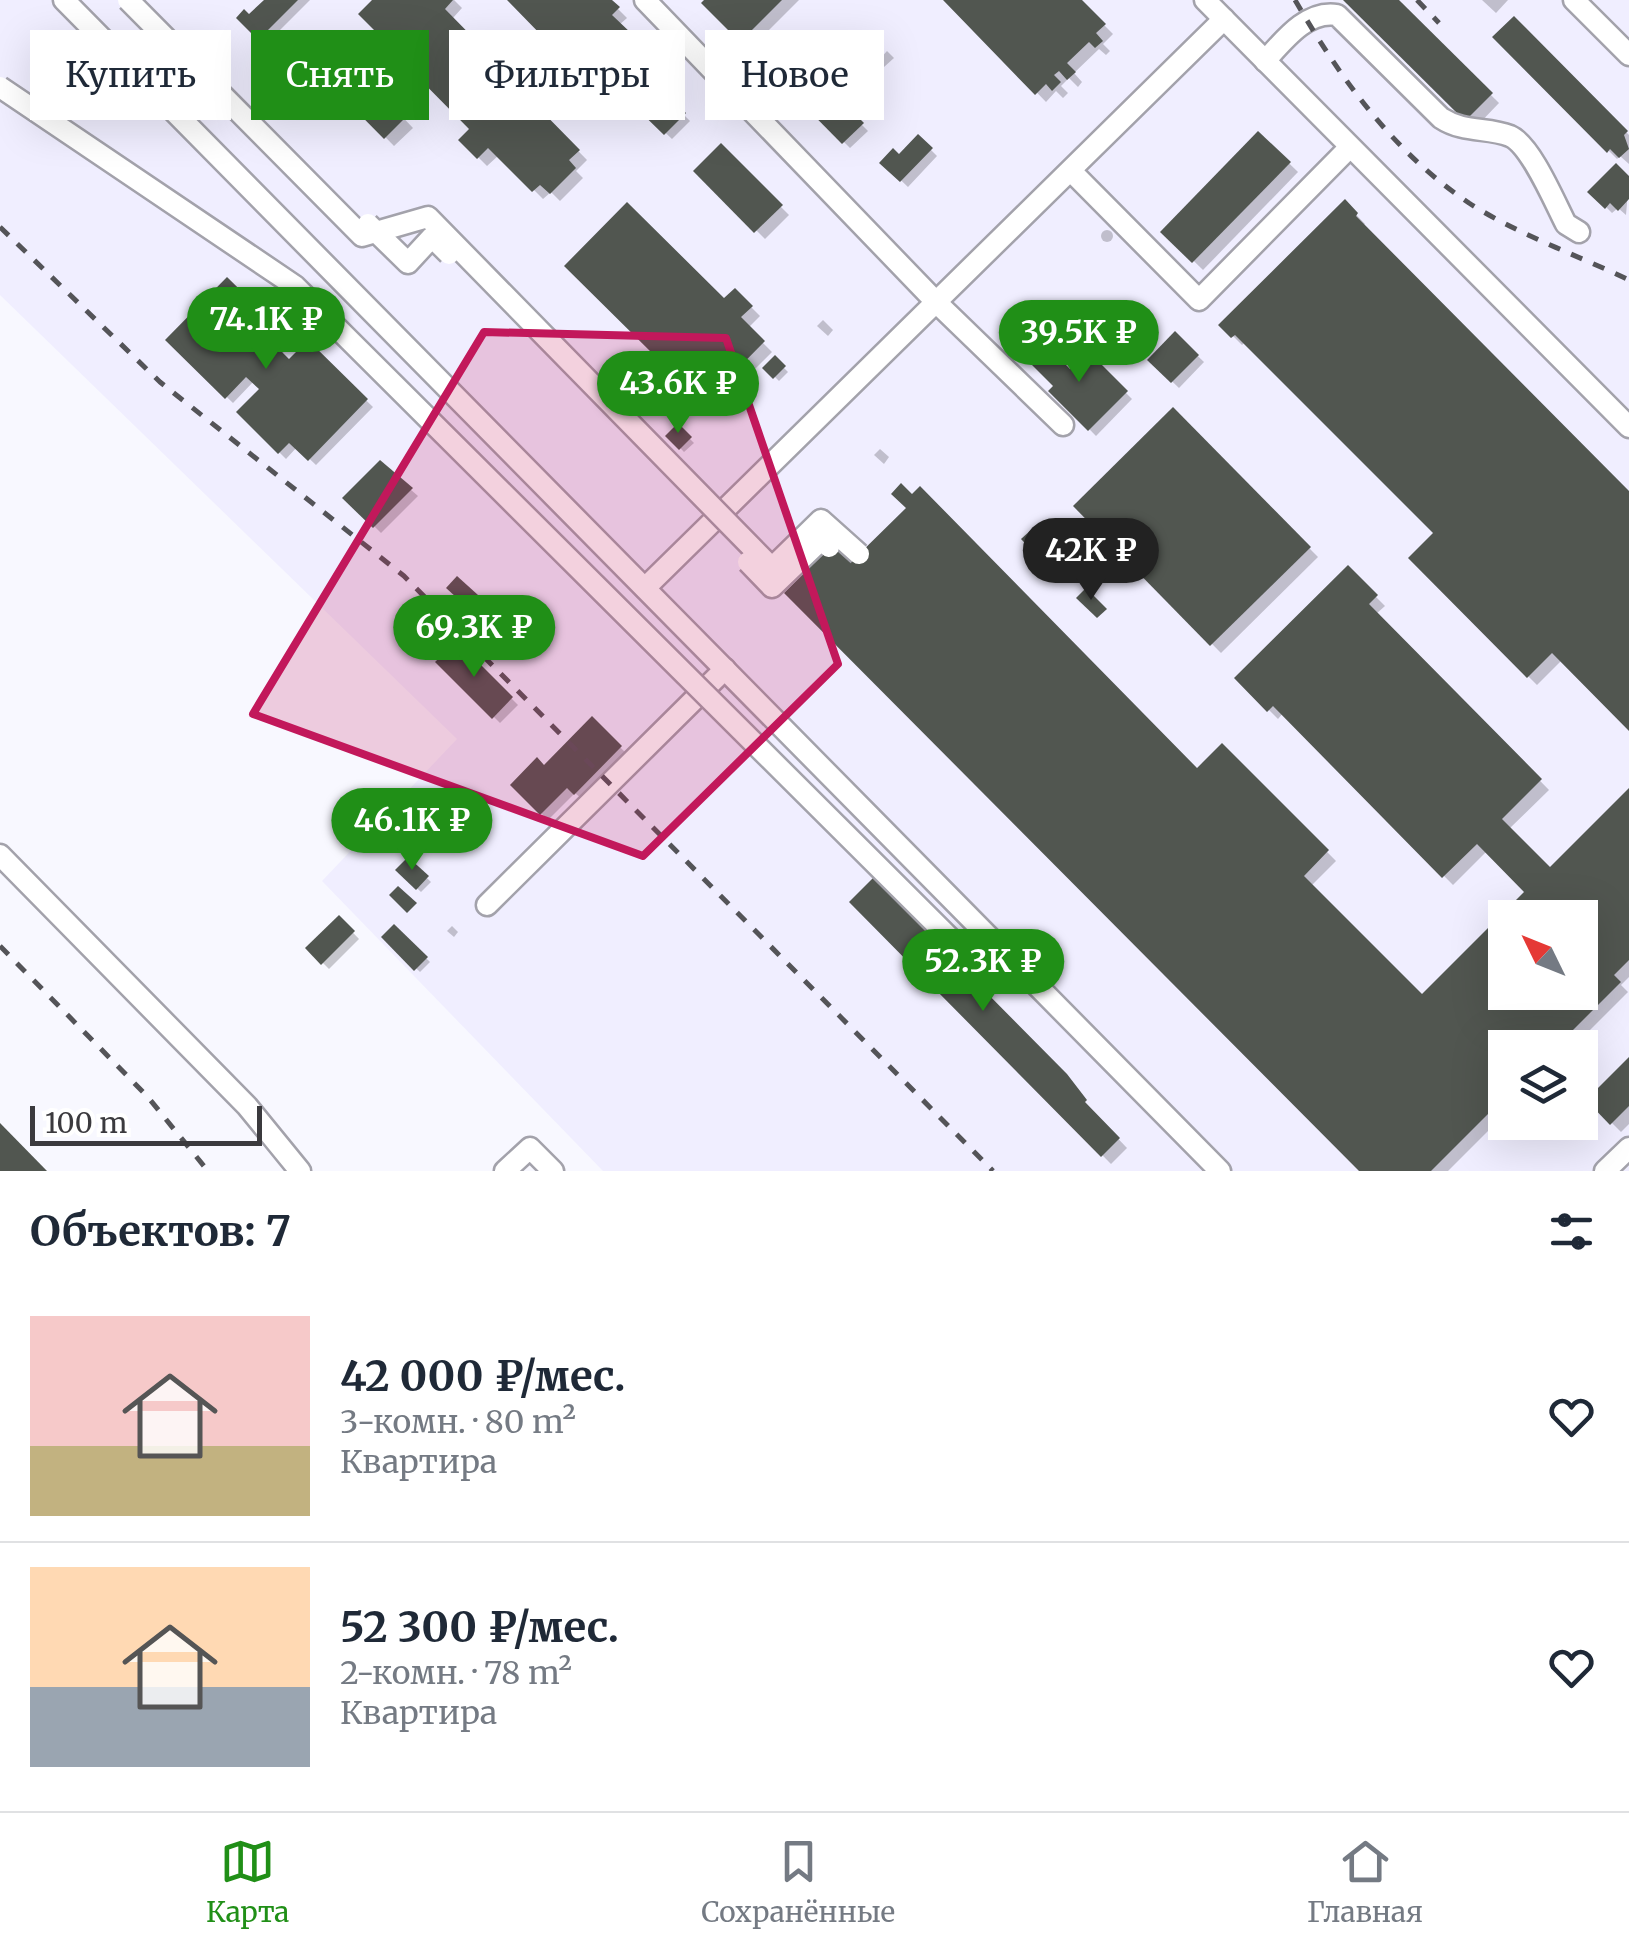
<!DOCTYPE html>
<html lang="ru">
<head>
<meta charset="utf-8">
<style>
  :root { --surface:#fff; --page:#f6f6f7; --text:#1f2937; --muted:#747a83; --line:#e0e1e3; --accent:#208f17 }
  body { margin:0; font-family:Merriweather,serif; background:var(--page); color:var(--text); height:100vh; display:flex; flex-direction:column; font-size:38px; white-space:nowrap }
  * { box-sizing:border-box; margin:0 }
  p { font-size:32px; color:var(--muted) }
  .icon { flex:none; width:55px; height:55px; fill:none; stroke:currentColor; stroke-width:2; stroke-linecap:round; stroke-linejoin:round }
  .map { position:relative; height:1171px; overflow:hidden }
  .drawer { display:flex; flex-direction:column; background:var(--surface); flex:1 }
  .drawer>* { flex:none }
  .hud { position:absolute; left:30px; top:30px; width:1000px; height:90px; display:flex; gap:20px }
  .needle { width:65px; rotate:313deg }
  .tools { position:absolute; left:1488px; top:900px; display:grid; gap:20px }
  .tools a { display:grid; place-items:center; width:110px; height:110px; border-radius:0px; background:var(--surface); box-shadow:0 10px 40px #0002; font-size:50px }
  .scale { position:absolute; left:30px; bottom:25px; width:232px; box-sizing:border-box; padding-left:10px; border:5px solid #3b3a3e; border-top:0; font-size:28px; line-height:35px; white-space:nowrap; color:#3b3a3e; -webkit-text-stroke:8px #fff; paint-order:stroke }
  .price { position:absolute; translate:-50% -85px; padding:0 22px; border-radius:35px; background:var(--accent); color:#fff; font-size:32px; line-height:65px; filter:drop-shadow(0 2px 5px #0008) }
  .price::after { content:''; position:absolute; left:50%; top:60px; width:30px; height:22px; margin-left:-15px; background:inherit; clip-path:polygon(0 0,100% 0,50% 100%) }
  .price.on { background:#222; color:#fff }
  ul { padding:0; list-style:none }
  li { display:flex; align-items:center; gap:30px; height:250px; padding:0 30px }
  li+li { border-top:2px solid var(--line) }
  li span { display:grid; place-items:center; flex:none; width:280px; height:200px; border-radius:0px; color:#555 }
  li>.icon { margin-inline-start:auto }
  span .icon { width:120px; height:120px; fill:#fffc; stroke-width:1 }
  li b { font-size:42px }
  h2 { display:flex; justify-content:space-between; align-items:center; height:120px; padding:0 30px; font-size:42px }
  .chip { padding:0 35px; border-radius:0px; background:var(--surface); box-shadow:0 10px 40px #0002; font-size:35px; line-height:90px }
  .chip.on { background:var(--accent); color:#fff }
  .tabs { display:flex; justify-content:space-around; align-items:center; height:140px; border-top:2px solid var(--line); background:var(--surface); font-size:28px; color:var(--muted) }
  .tabs a { display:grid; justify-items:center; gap:5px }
  .tabs .on { color:var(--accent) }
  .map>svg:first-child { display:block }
  .built { fill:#f0eeff; fill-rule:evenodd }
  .shadow { fill:#0003; fill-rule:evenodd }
  .building { fill:#515650; fill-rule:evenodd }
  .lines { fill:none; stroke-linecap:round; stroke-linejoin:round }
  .minor-casing { stroke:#a3a2ab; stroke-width:25 }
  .minor { stroke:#fff; stroke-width:20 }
  .rail { stroke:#545458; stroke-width:5; stroke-dasharray:12 12; stroke-linecap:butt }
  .minor-bridge-casing { stroke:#a3a2ab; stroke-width:25; stroke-linecap:butt }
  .minor-bridge { stroke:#fff; stroke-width:20 }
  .marked { fill:#c2185b; fill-opacity:0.2; stroke:#c2185b; stroke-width:8; stroke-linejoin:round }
</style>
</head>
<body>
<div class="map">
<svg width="1629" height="1171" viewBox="0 0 1629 1171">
  <rect width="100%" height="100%" fill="#f8f8ff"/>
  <!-- built -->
  <path class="built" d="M 0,0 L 1629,0 L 1629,1171 L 603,1171 L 322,881 L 457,739 L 0,295 ZM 1505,918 L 1580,918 L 1580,992 L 1505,992 ZM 1505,1048 L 1580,1048 L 1580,1122 L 1505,1122 Z"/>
  <!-- shadow -->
  <g class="shadow">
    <path d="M 267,0 L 310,0 L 266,44 L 239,18 L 249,18 Z"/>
    <path d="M 375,0 L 454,0 L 462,8 L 452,19 L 502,71 L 513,60 L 543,91 L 531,103 L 587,160 L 576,171 L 583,178 L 560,201 L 551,192 L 543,199 L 499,155 L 487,166 L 461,140 L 472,129 L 400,56 L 371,84 L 413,128 L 394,146 L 310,60 L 356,65 L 384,37 Z"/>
    <path d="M 511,0 L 609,0 L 627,18 L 619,25 L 639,45 L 596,87 Z"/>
    <path d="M 708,0 L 799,0 L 750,49 L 704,3 Z"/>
    <path d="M 1079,0 L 1113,34 L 1103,44 L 1110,51 L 1106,55 L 1099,49 L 1074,73 L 1082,82 L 1078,87 L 1069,78 L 1061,86 L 1068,93 L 1063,98 L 1056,91 L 1046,102 L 948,1 Z"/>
    <path d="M 1346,0 L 1395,0 L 1499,103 L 1475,128 Z"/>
    <path d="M 1482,0 L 1508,0 L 1496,13 Z"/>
    <path d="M 1514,20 L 1629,135 L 1629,164 L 1620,156 L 1617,159 L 1496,38 Z"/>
    <path d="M 887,51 L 894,58 L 884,67 L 878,61 Z"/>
    <path d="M 792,55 L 868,131 L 850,148 L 774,72 Z"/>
    <path d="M 627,96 L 657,107 L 666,97 L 690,121 L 672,139 Z"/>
    <path d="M 1259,134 L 1298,172 L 1203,270 L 1164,232 Z"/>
    <path d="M 918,137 L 937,156 L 908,187 L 883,163 L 899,157 Z"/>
    <path d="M 721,147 L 789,215 L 765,239 L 697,171 Z"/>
    <path d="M 1629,179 L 1626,215 L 1618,208 L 1612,213 L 1591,192 Z"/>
    <path d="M 1345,203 L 1365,224 L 1363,226 L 1629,494 L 1629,727 L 1562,660 L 1537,685 L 1411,558 L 1436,533 L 1245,342 L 1242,345 L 1222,325 Z"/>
    <circle cx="1107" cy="236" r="6"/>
    <path d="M 227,280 L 291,344 L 281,355 L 289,363 L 308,344 L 373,407 L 316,465 L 297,447 L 286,459 L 239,412 L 262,389 L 254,381 L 233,403 L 168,340 Z"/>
    <path d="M 735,291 L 760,316 L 748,328 L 772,352 L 712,412 L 698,398 L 688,407 L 647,366 Z"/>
    <path d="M 823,320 L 833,330 L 828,336 L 817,326 Z"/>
    <path d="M 1175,334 L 1204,362 L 1179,388 L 1150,360 Z"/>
    <path d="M 1088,355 L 1132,399 L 1096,436 L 1052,391 Z"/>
    <path d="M 775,359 L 788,372 L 779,381 L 766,368 Z"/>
    <path d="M 1173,411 L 1318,557 L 1221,653 L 1076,506 Z"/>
    <path d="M 678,427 L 694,443 L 684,452 L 669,436 Z"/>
    <path d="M 880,449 L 889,457 L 884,464 L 874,455 Z"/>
    <path d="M 380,463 L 418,496 L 381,533 L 346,498 Z"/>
    <path d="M 851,566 L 1197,772 L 1222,746 L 1336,861 L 1311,886 L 1422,998 L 1528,892 L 1487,851 L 1453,885 L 1283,713 L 1278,719 L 1237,678 L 1348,569 L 1385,606 L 1376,614 L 1549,790 L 1509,829 L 1550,871 L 1629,792 L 1629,977 L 1621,985 L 1628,992 L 1572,1048 L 1505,1048 L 1505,1114 L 1448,1171 L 1362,1171 ZM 1505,918 L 1580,918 L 1580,992 L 1505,992 Z"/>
    <path d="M 457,579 L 482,603 L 474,611 L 449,588 Z"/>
    <path d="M 493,615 L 507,630 L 504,633 L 490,618 Z"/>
    <path d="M 457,644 L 518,705 L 500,723 L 439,662 Z"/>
    <path d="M 592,720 L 627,754 L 582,799 L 575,793 L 548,820 L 513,785 L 544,768 Z"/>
    <path d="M 408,860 L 431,882 L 421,892 L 398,870 Z"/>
    <path d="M 873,882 L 1127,1148 L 1111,1164 L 853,902 Z"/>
    <path d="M 339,918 L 359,939 L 329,969 L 308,948 Z"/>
    <path d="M 452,926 L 458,932 L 454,937 L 447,931 Z"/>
    <path d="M 394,927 L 430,962 L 420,972 L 384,937 Z"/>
    <path d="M 1629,1061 L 1629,1124 L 1621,1132 L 1589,1100 Z"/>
  </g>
  <!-- building -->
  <g class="building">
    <path d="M 264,0 L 298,0 L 258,40 L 236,18 L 244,9 L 249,14 Z"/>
    <path d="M 372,0 L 453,0 L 445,9 L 502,67 L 513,57 L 536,80 L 524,93 L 580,150 L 569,160 L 576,168 L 550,194 L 540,185 L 532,192 L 488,148 L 477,159 L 458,140 L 469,129 L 390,49 L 364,74 L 406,117 L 384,139 L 306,60 L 330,36 L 356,62 L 381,37 L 358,14 Z"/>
    <path d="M 507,0 L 612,0 L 620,7 L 612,15 L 632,34 L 585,80 Z"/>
    <path d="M 704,0 L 782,0 L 740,42 L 701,3 Z"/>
    <path d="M 943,0 L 1082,0 L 1106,24 L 1096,33 L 1103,41 L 1095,48 L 1089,42 L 1067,63 L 1076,72 L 1067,80 L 1059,71 L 1054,75 L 1061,82 L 1052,91 L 1046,84 L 1035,95 Z"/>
    <path d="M 1343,0 L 1399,0 L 1493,93 L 1465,121 Z"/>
    <path d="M 1514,16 L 1628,131 L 1624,135 L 1629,149 L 1619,158 L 1610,149 L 1607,153 L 1492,37 Z"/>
    <path d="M 792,51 L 864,123 L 842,144 L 771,72 Z"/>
    <path d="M 636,83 L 657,103 L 666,94 L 686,113 L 664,135 L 624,96 Z"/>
    <path d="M 1258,131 L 1291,162 L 1192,263 L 1160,232 Z"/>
    <path d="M 918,134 L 933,148 L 900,182 L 879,163 L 893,148 L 899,154 Z"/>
    <path d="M 721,143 L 783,205 L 754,233 L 693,171 Z"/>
    <path d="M 1616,163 L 1629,176 L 1629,199 L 1618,211 L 1610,203 L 1605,209 L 1587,192 Z"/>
    <path d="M 1345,199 L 1358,213 L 1356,216 L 1629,491 L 1629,731 L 1552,653 L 1527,678 L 1408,558 L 1433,533 L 1235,335 L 1231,338 L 1218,325 Z"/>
    <path d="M 627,202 L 724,298 L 735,288 L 753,306 L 741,317 L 765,341 L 702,405 L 687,391 L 678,400 L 644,366 L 654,355 L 564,266 Z"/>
    <path d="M 227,277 L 287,336 L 277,347 L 289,359 L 308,340 L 368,399 L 308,461 L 289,443 L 278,454 L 236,412 L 259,389 L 246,377 L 225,399 L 165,340 Z"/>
    <path d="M 1175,331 L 1199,355 L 1171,383 L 1147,360 Z"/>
    <path d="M 1043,342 L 1070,369 L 1088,351 L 1128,391 L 1088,431 L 1048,391 L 1053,386 L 1026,359 Z"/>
    <path d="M 775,355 L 786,366 L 773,379 L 762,368 Z"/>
    <path d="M 1173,407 L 1311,547 L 1210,646 L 1073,506 Z"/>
    <path d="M 678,423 L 692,437 L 679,450 L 665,436 Z"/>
    <path d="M 380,460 L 413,488 L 373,528 L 342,498 Z"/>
    <path d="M 901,483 L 912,494 L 920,486 L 1197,768 L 1222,743 L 1329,850 L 1304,876 L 1422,994 L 1524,892 L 1477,844 L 1442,878 L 1273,706 L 1267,712 L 1234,678 L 1348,565 L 1378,595 L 1369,604 L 1542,779 L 1502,819 L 1550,867 L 1629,788 L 1629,960 L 1614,975 L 1621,982 L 1555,1048 L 1505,1048 L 1505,1097 L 1431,1171 L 1359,1171 L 784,593 L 833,544 L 851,562 L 906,508 L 891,494 ZM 1505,918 L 1580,918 L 1580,992 L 1505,992 Z"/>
    <path d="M 1031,530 L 1063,564 L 1053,573 L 1021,539 Z"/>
    <path d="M 457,576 L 478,595 L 467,607 L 446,588 Z"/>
    <path d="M 1086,588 L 1107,609 L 1097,618 L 1076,598 Z"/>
    <path d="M 457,641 L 513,697 L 492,719 L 435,662 Z"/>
    <path d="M 592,716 L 622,746 L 574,795 L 567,788 L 540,815 L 510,785 L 537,757 L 544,765 Z"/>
    <path d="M 408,857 L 429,876 L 416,890 L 395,870 Z"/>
    <path d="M 873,878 L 1067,1074 L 1087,1100 L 1085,1102 L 1120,1138 L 1101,1157 L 849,902 Z"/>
    <path d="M 398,886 L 417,903 L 407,913 L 389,895 Z"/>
    <path d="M 339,915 L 355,931 L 321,965 L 305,948 Z"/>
    <path d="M 394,924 L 428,957 L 414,971 L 381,937 Z"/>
    <path d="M 1629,1057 L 1629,1106 L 1610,1125 L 1586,1100 Z"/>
    <path d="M 0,1123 L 47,1171 L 0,1171 Z"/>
  </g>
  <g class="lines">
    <!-- minor casing -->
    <g class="minor-casing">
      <g id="minor">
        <path d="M 64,0 L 1220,1171"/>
        <path d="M 645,0 L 937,303 L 1063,425"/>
        <path d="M 1205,0 L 1629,427"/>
        <path d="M 1574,0 L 1629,55"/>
        <path d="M 1265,61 C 1284,40 1307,10 1337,15 L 1441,118 C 1464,133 1487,127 1510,136 C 1531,145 1555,203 1566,224 L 1579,232"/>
        <path d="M 1071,171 L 1199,300 L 1349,148"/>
        <path d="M 645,588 L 1224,19"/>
        <path d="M 0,855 L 247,1106 L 300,1171"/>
        <path d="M 487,905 L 725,669"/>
        <path d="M 505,1171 L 530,1148 L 553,1171"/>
        <path d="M 1605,1171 L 1629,1148"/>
      </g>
    </g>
    <!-- minor -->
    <use href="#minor" class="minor"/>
    <!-- rail -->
    <g class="rail">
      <path d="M 1295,0 C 1340,78 1393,152 1469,203 C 1517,234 1577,255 1629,280"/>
      <path d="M 1417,0 L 1439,23"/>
      <path d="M 0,227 L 160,382 L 404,576 L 993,1171"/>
      <path d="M 0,946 L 147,1096 L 208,1171"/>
    </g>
    <!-- minor-bridge casing -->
    <g class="minor-bridge-casing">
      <g id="minor-bridge">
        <path d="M 128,0 L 362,236 L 428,217 L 772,568 L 821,520 L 859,554"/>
        <path d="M 0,87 L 295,286 L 985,973 L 976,982"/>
        <path d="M 368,224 L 408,263 L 432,237 L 449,254"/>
        <path d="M 748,562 L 772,587 L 822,539 L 829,547"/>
      </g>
    </g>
    <!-- minor-bridge -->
    <use href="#minor-bridge" class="minor-bridge"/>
  </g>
  <!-- marked area -->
  <path class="marked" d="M 484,332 L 726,338 L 838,664 L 643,856 L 253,714 Z"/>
</svg>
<div class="tools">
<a><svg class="needle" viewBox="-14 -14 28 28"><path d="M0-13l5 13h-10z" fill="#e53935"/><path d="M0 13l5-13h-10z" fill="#747a83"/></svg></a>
<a><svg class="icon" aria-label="layers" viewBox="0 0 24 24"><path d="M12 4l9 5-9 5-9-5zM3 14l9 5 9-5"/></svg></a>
</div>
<div class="scale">100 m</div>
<b class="price" style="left:266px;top:372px">74.1K ₽</b>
<b class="price" style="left:1079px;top:385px">39.5K ₽</b>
<b class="price" style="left:678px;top:436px">43.6K ₽</b>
<b class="price on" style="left:1091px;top:603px">42K ₽</b>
<b class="price" style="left:474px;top:680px">69.3K ₽</b>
<b class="price" style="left:412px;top:873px">46.1K ₽</b>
<b class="price" style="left:983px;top:1014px">52.3K ₽</b>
<div class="hud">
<a class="chip">Купить</a>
<a class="chip on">Снять</a>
<a class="chip">Фильтры</a>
<a class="chip">Новое</a>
</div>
</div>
<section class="drawer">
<h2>Объектов: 7<svg class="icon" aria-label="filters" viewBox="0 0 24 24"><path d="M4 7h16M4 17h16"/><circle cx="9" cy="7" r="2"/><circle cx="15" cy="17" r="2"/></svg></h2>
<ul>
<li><span style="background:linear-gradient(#f6c9c9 65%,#c2b280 0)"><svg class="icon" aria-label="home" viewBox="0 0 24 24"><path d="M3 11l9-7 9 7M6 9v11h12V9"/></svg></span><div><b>42 000 ₽/мес.</b><p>3-комн. · 80 m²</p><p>Квартира</p></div><svg class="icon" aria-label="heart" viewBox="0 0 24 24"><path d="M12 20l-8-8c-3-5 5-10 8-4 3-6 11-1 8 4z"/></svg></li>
<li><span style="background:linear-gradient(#ffd9b3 60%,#9aa5b1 0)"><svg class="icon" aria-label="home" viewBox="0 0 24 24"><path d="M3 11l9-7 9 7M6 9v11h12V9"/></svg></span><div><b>52 300 ₽/мес.</b><p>2-комн. · 78 m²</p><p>Квартира</p></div><svg class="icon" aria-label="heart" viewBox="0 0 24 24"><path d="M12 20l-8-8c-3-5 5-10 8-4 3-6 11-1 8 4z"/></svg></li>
</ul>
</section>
<nav class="tabs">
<a class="on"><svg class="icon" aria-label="map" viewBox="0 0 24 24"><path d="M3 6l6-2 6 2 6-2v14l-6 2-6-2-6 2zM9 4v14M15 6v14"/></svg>Карта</a>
<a><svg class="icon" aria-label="saved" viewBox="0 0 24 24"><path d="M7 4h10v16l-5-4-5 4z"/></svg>Сохранённые</a>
<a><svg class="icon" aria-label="home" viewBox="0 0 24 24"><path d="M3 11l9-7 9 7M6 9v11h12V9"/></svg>Главная</a>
</nav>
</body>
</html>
